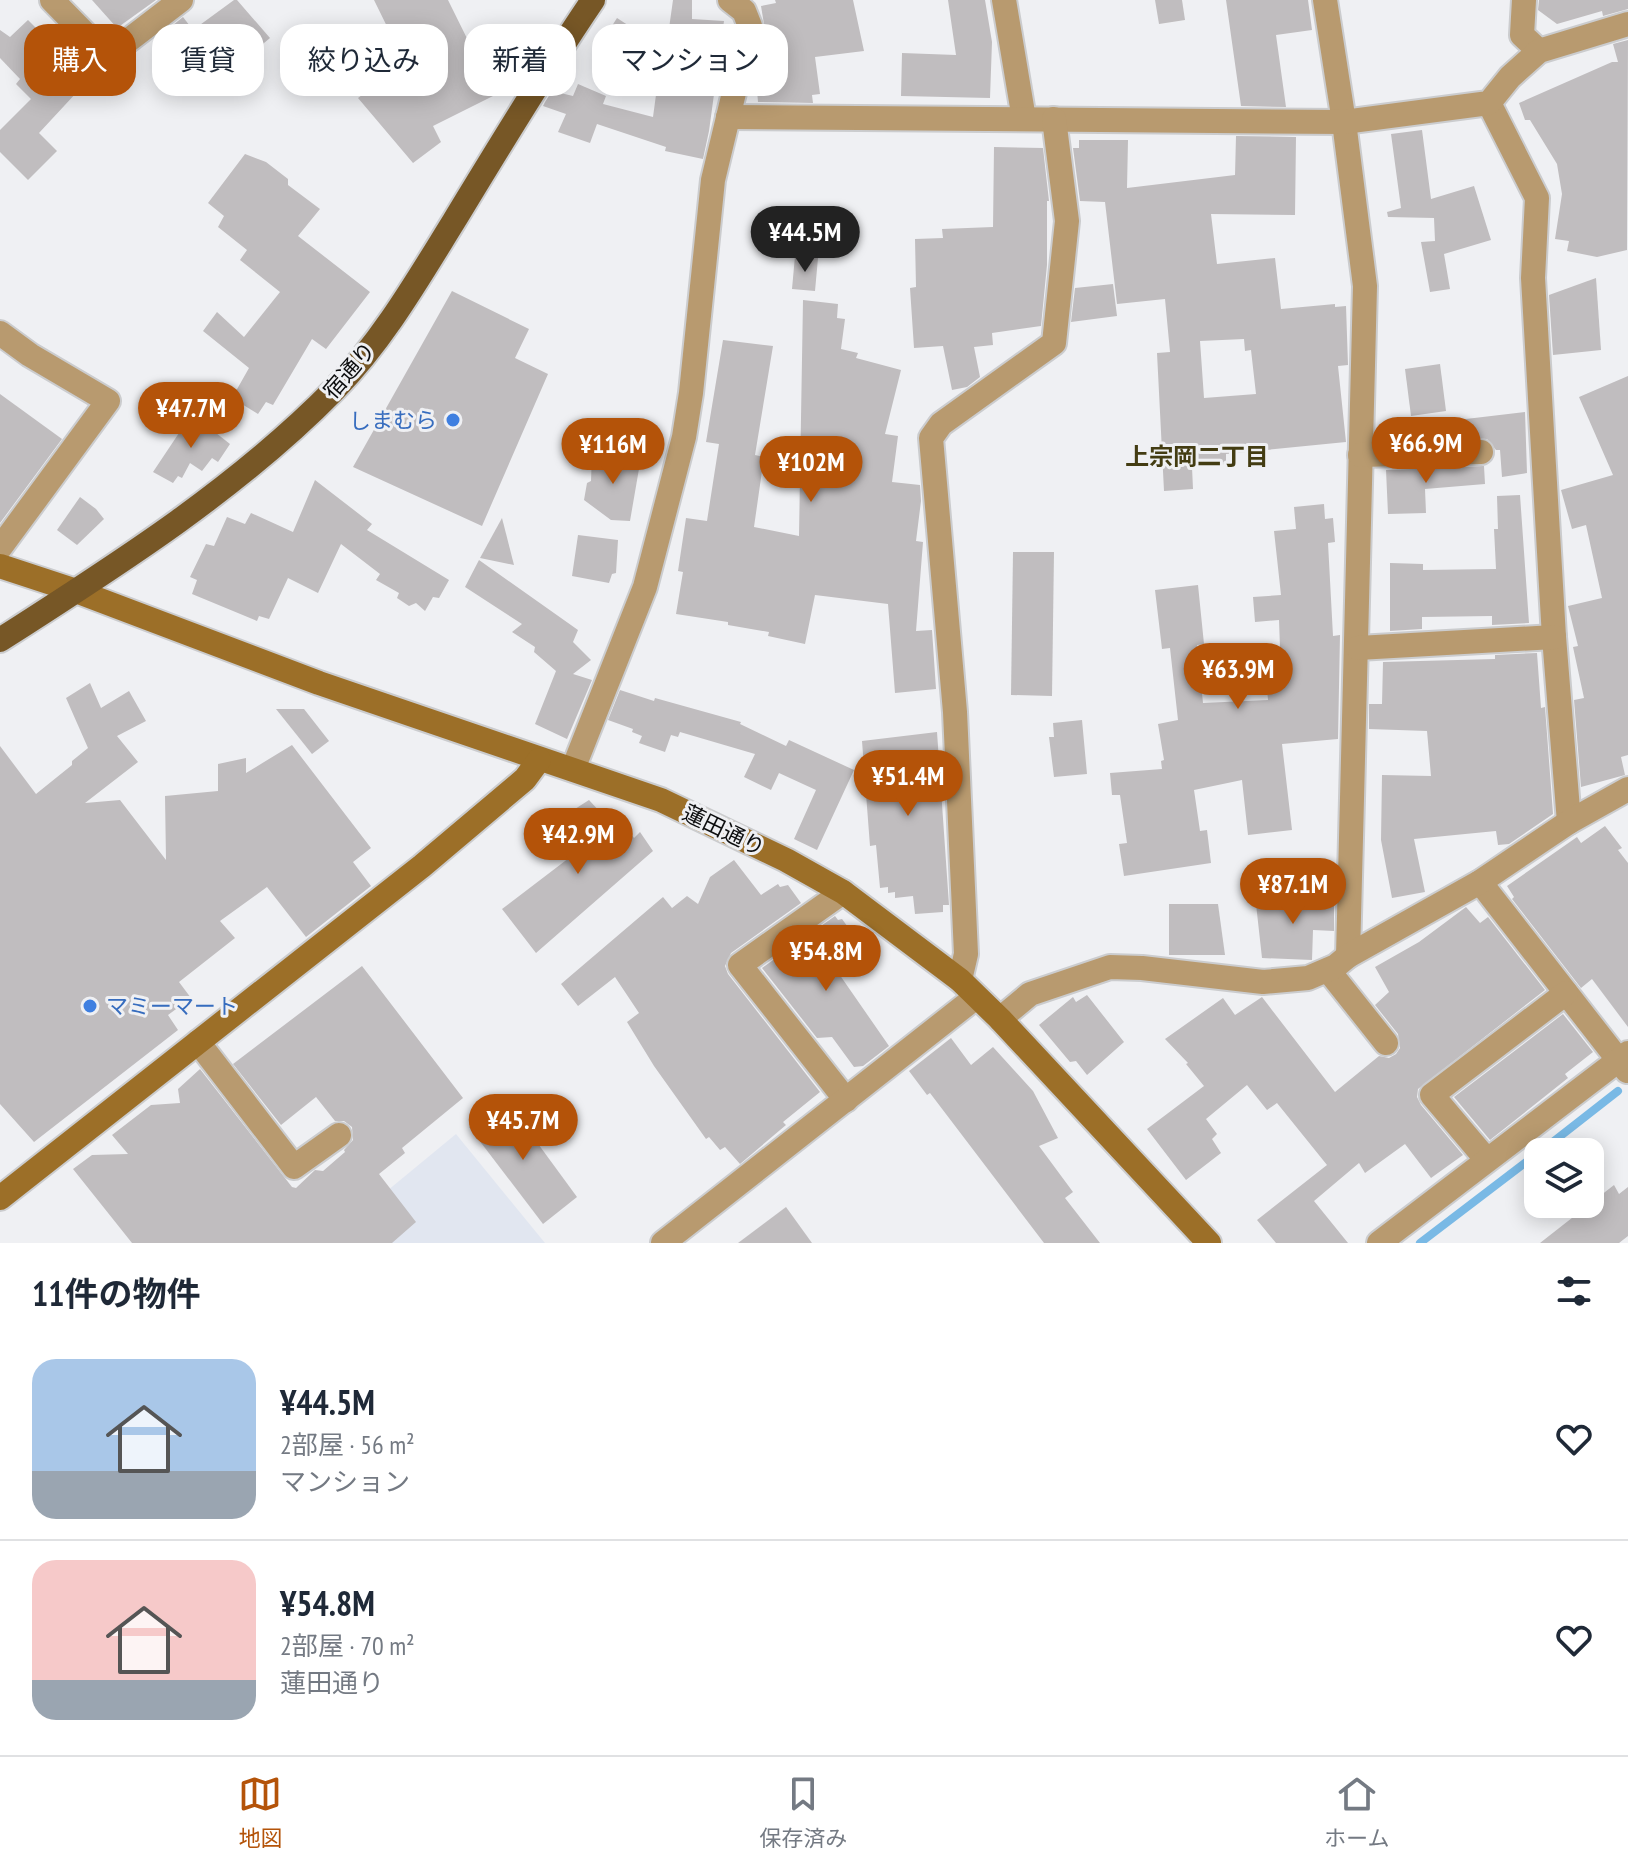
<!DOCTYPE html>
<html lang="ja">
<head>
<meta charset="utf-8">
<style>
  :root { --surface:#fff; --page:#f6f6f7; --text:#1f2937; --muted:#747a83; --line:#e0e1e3; --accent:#b45309 }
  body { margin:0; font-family:"PT Sans Narrow","Noto Sans JP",sans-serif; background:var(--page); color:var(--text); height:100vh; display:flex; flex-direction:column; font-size:30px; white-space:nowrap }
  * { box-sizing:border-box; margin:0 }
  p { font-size:26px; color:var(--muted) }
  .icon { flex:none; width:44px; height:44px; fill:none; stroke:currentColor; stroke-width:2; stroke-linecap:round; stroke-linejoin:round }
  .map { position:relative; height:1243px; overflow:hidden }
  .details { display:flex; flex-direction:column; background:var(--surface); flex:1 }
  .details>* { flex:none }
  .banner { position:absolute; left:24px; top:24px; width:800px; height:72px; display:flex; gap:16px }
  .buttons { position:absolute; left:1524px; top:1138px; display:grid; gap:16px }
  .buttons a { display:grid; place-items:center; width:80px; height:80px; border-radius:16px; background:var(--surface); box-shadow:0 4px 20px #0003; font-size:40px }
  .price { position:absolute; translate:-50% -68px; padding:0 18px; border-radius:28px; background:var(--accent); color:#fff; font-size:26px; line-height:52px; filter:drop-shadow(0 2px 4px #0008) }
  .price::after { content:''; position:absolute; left:50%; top:48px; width:24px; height:18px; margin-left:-12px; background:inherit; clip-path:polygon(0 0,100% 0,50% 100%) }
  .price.on { background:#222; color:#fff }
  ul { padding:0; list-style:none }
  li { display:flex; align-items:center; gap:24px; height:200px; padding:0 32px }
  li+li { border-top:2px solid var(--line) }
  li span { display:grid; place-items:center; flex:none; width:224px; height:160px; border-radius:24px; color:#555 }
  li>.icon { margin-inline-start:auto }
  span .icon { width:96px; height:96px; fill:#fffc; stroke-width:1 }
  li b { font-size:34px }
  h2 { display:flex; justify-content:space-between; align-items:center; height:96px; padding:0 32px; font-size:34px }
  .pill { padding:0 28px; border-radius:24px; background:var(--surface); box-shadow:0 4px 20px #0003; font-size:28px; line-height:72px }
  .pill.on { background:var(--accent); color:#fff }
  .dock { display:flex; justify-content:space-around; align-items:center; height:112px; border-top:2px solid var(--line); background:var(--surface); font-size:22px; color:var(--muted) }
  .dock a { display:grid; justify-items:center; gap:4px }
  .dock .on { color:var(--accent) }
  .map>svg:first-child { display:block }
  .built { fill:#e1e6f0 }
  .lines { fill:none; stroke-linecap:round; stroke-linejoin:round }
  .stream { stroke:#79b9e5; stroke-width:8 }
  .building { fill:#c0bdbf; fill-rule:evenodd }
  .street-casing { stroke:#cbccce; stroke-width:28 }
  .secondary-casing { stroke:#cbccce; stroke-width:28 }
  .primary-casing { stroke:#cbccce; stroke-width:28 }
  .street { stroke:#b89a6f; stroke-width:24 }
  .secondary { stroke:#9c6f28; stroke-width:24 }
  .primary { stroke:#775726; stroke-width:24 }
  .shop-dot { fill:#3f7fe0; stroke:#eff0f3; stroke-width:3 }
  .labels { text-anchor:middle; stroke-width:6; stroke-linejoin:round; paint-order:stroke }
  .street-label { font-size:22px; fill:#0c0d0e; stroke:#eff0f3 }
  .shop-label { font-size:22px; fill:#366cbe; stroke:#eff0f3; text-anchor:end }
  .neighbourhood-label { font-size:24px; font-weight:bold; fill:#433c12; stroke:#eff0f3 }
</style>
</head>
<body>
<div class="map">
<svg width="1628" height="1243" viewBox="0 0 1628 1243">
  <rect width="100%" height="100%" fill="#eff0f3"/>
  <!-- built -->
  <path class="built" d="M 456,1134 L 545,1243 L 324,1243 Z"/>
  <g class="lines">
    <!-- stream -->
    <g class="stream">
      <path d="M 1540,1152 L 1618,1091"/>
      <path d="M 1420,1243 L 1538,1153"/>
    </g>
  </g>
  <!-- building -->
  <g class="building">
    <path d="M 92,0 L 156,0 L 117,28 Z"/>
    <path d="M 234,0 L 237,0 L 270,38 L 204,94 L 158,37 L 183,17 L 193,30 Z"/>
    <path d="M 374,0 L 448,0 L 495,95 L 433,126 L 441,142 L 413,163 L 358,98 L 405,63 Z"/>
    <path d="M 673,0 L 692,0 L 692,19 L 724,21 L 709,131 L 703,159 L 665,151 L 666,147 L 597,124 L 590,143 L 558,132 L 566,114 L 543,106 L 545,102 L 552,91 L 573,96 L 578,84 L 606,96 L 603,104 L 653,117 L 658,80 L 662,78 Z"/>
    <path d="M 775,0 L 853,0 L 864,51 L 815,57 L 820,94 L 812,95 L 813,103 L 758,102 L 755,68 L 771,66 L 761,6 L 776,3 Z"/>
    <path d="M 948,0 L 985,0 L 992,42 L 990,98 L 901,96 L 902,53 L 956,55 Z"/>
    <path d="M 1155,0 L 1182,0 L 1185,20 L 1159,24 Z"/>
    <path d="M 1226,0 L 1308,0 L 1312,30 L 1276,35 L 1286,107 L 1241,106 Z"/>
    <path d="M 1539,0 L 1628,0 L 1628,9 L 1603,16 L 1602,11 L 1557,24 L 1538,10 Z"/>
    <path d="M 617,18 L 637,31 L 623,52 L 603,40 Z"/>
    <path d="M 28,20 L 83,75 L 72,86 L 77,92 L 39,133 L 57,151 L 28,180 L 0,152 L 0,130 L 31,99 L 16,84 L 20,79 L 0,58 L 0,30 L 10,37 Z"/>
    <path d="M 1628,40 L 1627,250 L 1597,257 L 1567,251 L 1569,241 L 1555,239 L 1562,194 L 1557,164 L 1530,120 L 1525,120 L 1519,103 L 1612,62 L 1618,62 L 1613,44 Z"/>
    <path d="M 1422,130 L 1431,199 L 1474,186 L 1491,240 L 1444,254 L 1450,289 L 1430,292 L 1421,242 L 1435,241 L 1434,218 L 1388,217 L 1387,212 L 1401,208 L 1391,134 Z"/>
    <path d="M 1236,136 L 1296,137 L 1295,215 L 1211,214 L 1217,264 L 1275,258 L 1281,309 L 1335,304 L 1335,307 L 1346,306 L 1348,365 L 1338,366 L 1346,442 L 1226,454 L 1226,464 L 1192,467 L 1193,489 L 1164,491 L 1157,353 L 1170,352 L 1165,299 L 1117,304 L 1105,202 L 1080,201 L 1073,148 L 1079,148 L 1079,140 L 1128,140 L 1127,188 L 1235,175 ZM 1244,339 L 1245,351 L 1251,350 L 1256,394 L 1204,398 L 1200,341 Z"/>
    <path d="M 994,147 L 1043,148 L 1049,201 L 1047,201 L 1047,265 L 1041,326 L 992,333 L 993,345 L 974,347 L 980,377 L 967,387 L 952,390 L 943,346 L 914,348 L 910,288 L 916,287 L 915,239 L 943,238 L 942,229 L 993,227 Z"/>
    <path d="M 245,154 L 266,162 L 288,179 L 288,185 L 320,209 L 298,236 L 370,292 L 326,349 L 312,339 L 273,405 L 266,402 L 258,414 L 232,398 L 249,368 L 203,331 L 217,312 L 244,337 L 280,292 L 240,260 L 247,250 L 218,227 L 224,216 L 208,203 Z"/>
    <path d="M 795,256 L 818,258 L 815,291 L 792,289 Z"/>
    <path d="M 1596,278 L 1601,350 L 1553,355 L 1549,295 Z"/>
    <path d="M 1113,284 L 1117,316 L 1071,322 L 1075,288 Z"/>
    <path d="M 452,291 L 529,329 L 515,358 L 548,374 L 482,526 L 353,467 Z"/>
    <path d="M 803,300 L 838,304 L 837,318 L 845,319 L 841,349 L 858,353 L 856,358 L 901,370 L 885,434 L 898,436 L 892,482 L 920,485 L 921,501 L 916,541 L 923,542 L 916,631 L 932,630 L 936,689 L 895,693 L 888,604 L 815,595 L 805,644 L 768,636 L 769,632 L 728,625 L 728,622 L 676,614 L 683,572 L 678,571 L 686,518 L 707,521 L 719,444 L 706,442 L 723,340 L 773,346 L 755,455 L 764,457 L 754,527 L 799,536 Z"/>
    <path d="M 1440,364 L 1446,411 L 1411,416 L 1405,369 Z"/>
    <path d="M 1628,376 L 1628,755 L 1621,757 L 1625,775 L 1581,787 L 1574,700 L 1584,698 L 1573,647 L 1578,646 L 1568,606 L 1602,598 L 1586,525 L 1572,529 L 1561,490 L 1613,475 L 1579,397 Z"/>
    <path d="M 0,394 L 62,439 L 0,523 Z"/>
    <path d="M 1525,412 L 1527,473 L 1502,477 L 1500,450 L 1496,450 L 1487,439 L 1434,438 L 1432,423 Z"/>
    <path d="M 186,417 L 197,418 L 230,444 L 218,462 L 212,458 L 202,471 L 190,463 L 182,478 L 178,476 L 173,483 L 153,472 L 179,433 L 178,426 Z"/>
    <path d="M 592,453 L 619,455 L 619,458 L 640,463 L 630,521 L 611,520 L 584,500 L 587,483 L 591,481 Z"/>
    <path d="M 1484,466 L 1485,484 L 1425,489 L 1426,513 L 1388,514 L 1386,470 Z"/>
    <path d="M 315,480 L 372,524 L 367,530 L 449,580 L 439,598 L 433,597 L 425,611 L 416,603 L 409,606 L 397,598 L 399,593 L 376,580 L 380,574 L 341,544 L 318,593 L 288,578 L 269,619 L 259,616 L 257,621 L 192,594 L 197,580 L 190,577 L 206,544 L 214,546 L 227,517 L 245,524 L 251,513 L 293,532 Z"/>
    <path d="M 1520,495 L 1529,623 L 1492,625 L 1492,616 L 1422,617 L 1422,629 L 1390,631 L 1390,563 L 1423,564 L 1423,570 L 1496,569 L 1494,529 L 1498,529 L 1497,496 Z"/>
    <path d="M 80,497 L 96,509 L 104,519 L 77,545 L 57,530 Z"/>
    <path d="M 1324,504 L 1325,519 L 1333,518 L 1335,542 L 1328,543 L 1333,636 L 1340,635 L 1338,739 L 1282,744 L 1292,830 L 1248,835 L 1242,780 L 1194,790 L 1200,831 L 1207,830 L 1211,863 L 1124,876 L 1119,844 L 1127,843 L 1120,795 L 1112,795 L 1110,773 L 1162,769 L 1161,761 L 1164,760 L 1158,724 L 1178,720 L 1170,648 L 1162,649 L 1155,590 L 1198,585 L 1204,644 L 1197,645 L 1203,703 L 1268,700 L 1266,678 L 1281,676 L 1279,620 L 1255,622 L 1253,597 L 1281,595 L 1274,531 L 1296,529 L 1294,507 Z"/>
    <path d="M 502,518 L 514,565 L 480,558 Z"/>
    <path d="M 578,535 L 618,540 L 616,573 L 612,574 L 609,583 L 572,576 Z"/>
    <path d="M 1013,552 L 1054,552 L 1052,696 L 1011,695 Z"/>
    <path d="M 479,560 L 578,630 L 573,642 L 591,660 L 573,674 L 592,680 L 567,739 L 535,724 L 556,671 L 534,652 L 535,647 L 512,632 L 522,624 L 465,587 Z"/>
    <path d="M 1537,653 L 1541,708 L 1545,707 L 1553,814 L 1509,844 L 1498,845 L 1496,831 L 1414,839 L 1425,892 L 1392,898 L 1381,840 L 1382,775 L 1431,776 L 1427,731 L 1369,729 L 1369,704 L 1382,704 L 1383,662 L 1495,659 L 1495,655 Z"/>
    <path d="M 90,683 L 101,708 L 129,691 L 146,721 L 117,736 L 138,762 L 85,803 L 120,800 L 166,860 L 165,796 L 218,791 L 218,764 L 246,758 L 246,773 L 292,745 L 371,848 L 353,862 L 371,886 L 306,937 L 267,887 L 220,921 L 235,938 L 179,982 L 191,998 L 168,1015 L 178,1030 L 34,1142 L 0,1104 L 0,746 L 36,794 L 72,765 L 72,761 L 88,748 L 66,698 Z"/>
    <path d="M 620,690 L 654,701 L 655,698 L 741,722 L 740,724 L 786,746 L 789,740 L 854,770 L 817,850 L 794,839 L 816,790 L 779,773 L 771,790 L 744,777 L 755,754 L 680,732 L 678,737 L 671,735 L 665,752 L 639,743 L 642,736 L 632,732 L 633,729 L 608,720 Z"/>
    <path d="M 276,709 L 304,709 L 329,741 L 312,754 Z"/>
    <path d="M 1082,720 L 1087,774 L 1054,777 L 1049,737 L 1054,737 L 1053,723 Z"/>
    <path d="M 937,732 L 949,905 L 943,905 L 943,912 L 915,914 L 913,896 L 895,898 L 895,892 L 888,893 L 888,887 L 880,888 L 876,845 L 870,846 L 862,741 Z"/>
    <path d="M 589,800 L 601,813 L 606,808 L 614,818 L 618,817 L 634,838 L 640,832 L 653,851 L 536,953 L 502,909 L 586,845 L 564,816 Z"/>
    <path d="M 1605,826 L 1622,848 L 1618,850 L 1628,863 L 1628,1027 L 1592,979 L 1581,988 L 1512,899 L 1514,897 L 1507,886 L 1577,837 L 1581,843 Z"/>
    <path d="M 734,860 L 761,895 L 778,884 L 780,887 L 788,885 L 801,903 L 731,953 L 725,966 L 728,974 L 820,1092 L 783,1122 L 786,1125 L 740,1164 L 725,1147 L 720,1150 L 709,1137 L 706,1139 L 654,1066 L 627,1022 L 639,1013 L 615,977 L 578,1006 L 561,984 L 663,897 L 672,908 L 687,896 L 698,904 L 710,877 Z"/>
    <path d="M 1271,897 L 1334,899 L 1334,931 L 1313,930 L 1312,960 L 1262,958 L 1256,904 L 1271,904 Z"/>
    <path d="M 1169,904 L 1218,904 L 1225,955 L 1169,955 Z"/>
    <path d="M 1466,907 L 1480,923 L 1488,917 L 1545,990 L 1418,1089 L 1417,1097 L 1421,1105 L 1463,1155 L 1431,1178 L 1405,1144 L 1365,1173 L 1359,1163 L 1314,1201 L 1348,1243 L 1276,1243 L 1257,1220 L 1327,1165 L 1277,1103 L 1267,1110 L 1247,1085 L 1206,1119 L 1217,1134 L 1212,1139 L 1221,1153 L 1186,1180 L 1147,1129 L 1204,1086 L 1186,1064 L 1188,1063 L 1165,1039 L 1223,998 L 1235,1015 L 1262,997 L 1335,1092 L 1379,1056 L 1389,1058 L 1396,1054 L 1400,1048 L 1398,1034 L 1375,1005 L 1389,992 L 1375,967 L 1419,942 Z"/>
    <path d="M 835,916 L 838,920 L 842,919 L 856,938 L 828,958 L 889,1046 L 863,1066 L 854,1067 L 832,1037 L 817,1038 L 762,968 Z"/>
    <path d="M 362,966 L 463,1098 L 402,1148 L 405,1153 L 379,1174 L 416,1222 L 392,1243 L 132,1243 L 73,1169 L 92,1155 L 128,1154 L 112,1135 L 151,1105 L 180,1103 L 178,1089 L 200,1069 L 292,1187 L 296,1188 L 315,1170 L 323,1171 L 345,1152 L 344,1150 L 353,1140 L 352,1127 L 344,1121 L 335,1121 L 316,1097 L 281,1125 L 233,1064 Z"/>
    <path d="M 1087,995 L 1124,1042 L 1087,1075 L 1076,1061 L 1070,1062 L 1039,1025 L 1073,997 L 1076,1002 Z"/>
    <path d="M 1563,1014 L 1593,1052 L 1565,1074 L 1568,1078 L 1490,1140 L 1454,1097 Z"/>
    <path d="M 951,1038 L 971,1065 L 993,1047 L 1033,1091 L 1058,1138 L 1039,1146 L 1073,1192 L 1065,1198 L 1100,1243 L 1044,1243 L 930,1093 L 927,1095 L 909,1071 Z"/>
    <path d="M 506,1100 L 577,1197 L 543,1224 L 469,1127 Z"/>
    <path d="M 1614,1185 L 1619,1194 L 1628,1187 L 1628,1236 L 1619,1243 L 1540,1243 Z"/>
    <path d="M 786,1207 L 812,1243 L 738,1243 Z"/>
  </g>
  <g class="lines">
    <!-- street casing -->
    <g class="street-casing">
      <g id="street">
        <path d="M 52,0 L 95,44 L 125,43 L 181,0"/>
        <path d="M 1004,0 L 1024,119"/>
        <path d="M 1325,0 L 1344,122 L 1365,286 L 1348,956"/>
        <path d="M 1524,0 L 1522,35 L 1539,51"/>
        <path d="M 1489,103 L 1537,198 L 1533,278 L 1554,637 L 1569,822"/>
        <path d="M 728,117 L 1344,122 L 1489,103 L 1510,77 L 1539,51 L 1628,24"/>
        <path d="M 0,333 L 30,355 L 108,401 L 0,548"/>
        <path d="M 1360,455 L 1481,452"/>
        <path d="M 1358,648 L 1554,637"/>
        <path d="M 573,769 L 645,587 L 684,437 L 691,393 L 713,180 L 750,26 L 744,11 L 730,0"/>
        <path d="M 1480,882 L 1627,1071"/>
        <path d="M 843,892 L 740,965 L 846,1100"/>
        <path d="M 1328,970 L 1386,1043"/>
        <path d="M 960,980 L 966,954 L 955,712 L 931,438 L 941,424 L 1054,343 L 1067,221 L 1054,119"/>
        <path d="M 1000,1019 L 1030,994 L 1110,967 L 1142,968 L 1263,982 L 1308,978 L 1336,966 L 1348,956 L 1480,882 L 1569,822 L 1628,789"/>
        <path d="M 198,1042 L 294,1167 L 339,1135"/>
        <path d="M 1486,1159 L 1432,1095 L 1566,993"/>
        <path d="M 663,1243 L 976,997"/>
        <path d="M 1379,1243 L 1628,1053"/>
      </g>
    </g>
    <!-- secondary casing -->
    <g class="secondary-casing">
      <g id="secondary">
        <path d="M 0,566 L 76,591 L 319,683 L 661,800 L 786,860 L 843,892 L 960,980 L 1000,1019 L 1209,1243"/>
        <path d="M 0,1198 L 422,866 L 525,779 L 539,760"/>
      </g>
    </g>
    <!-- primary casing -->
    <g class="primary-casing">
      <path id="primary" d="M 0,640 C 117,565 237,489 335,389 C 383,340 418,279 454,221 C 499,147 544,72 593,0"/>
    </g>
    <!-- street -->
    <use href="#street" class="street"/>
    <!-- secondary -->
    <use href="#secondary" class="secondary"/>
    <!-- primary -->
    <use href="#primary" class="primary"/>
  </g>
  <!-- markers -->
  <g class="shop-dot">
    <circle cx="453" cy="420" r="8"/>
    <circle cx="90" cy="1006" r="8"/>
  </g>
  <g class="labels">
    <!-- street labels -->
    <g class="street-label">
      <text transform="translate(349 370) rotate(-49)" y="8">宿通り</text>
      <text transform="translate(724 830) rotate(26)" y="8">蓮田通り</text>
    </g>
    <!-- shop labels -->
    <g class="shop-label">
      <text x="437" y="428">しまむら</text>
      <text x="106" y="1014" text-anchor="start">マミーマート</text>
    </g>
    <!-- neighbourhood labels -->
    <g class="neighbourhood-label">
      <text x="1197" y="465">上宗岡二丁目</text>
    </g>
  </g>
</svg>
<div class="buttons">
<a><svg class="icon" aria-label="layers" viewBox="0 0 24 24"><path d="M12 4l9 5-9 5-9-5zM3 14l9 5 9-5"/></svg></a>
</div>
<b class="price on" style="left:805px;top:274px">¥44.5M</b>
<b class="price" style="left:191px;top:450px">¥47.7M</b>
<b class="price" style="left:1426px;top:485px">¥66.9M</b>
<b class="price" style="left:613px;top:486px">¥116M</b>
<b class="price" style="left:811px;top:504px">¥102M</b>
<b class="price" style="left:1238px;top:711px">¥63.9M</b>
<b class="price" style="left:908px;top:818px">¥51.4M</b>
<b class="price" style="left:578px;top:876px">¥42.9M</b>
<b class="price" style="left:1293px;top:926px">¥87.1M</b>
<b class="price" style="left:826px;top:993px">¥54.8M</b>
<b class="price" style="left:523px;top:1162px">¥45.7M</b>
<div class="banner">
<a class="pill on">購入</a>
<a class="pill">賃貸</a>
<a class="pill">絞り込み</a>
<a class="pill">新着</a>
<a class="pill">マンション</a>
</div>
</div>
<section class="details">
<h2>11件の物件<svg class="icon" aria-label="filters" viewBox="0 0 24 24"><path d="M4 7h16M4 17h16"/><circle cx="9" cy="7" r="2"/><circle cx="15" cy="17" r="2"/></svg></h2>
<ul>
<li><span style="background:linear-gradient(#a9c7e8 70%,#9aa5b1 0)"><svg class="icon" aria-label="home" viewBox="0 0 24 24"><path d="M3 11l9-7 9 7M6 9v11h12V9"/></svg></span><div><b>¥44.5M</b><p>2部屋 · 56 m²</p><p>マンション</p></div><svg class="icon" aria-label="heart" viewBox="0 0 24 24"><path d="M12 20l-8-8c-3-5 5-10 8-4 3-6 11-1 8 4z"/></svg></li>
<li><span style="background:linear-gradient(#f6c9c9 75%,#9aa5b1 0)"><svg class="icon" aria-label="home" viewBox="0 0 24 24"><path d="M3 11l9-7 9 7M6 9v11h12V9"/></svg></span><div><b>¥54.8M</b><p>2部屋 · 70 m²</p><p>蓮田通り</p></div><svg class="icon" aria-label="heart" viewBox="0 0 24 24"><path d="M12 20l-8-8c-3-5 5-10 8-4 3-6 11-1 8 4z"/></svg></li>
</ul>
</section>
<nav class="dock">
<a class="on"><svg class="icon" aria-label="map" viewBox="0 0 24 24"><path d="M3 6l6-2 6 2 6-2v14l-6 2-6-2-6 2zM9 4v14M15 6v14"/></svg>地図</a>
<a><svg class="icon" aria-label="saved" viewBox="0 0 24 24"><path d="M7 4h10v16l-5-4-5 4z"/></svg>保存済み</a>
<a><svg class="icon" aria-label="home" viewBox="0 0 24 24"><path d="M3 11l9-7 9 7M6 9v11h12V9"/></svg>ホーム</a>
</nav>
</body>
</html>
